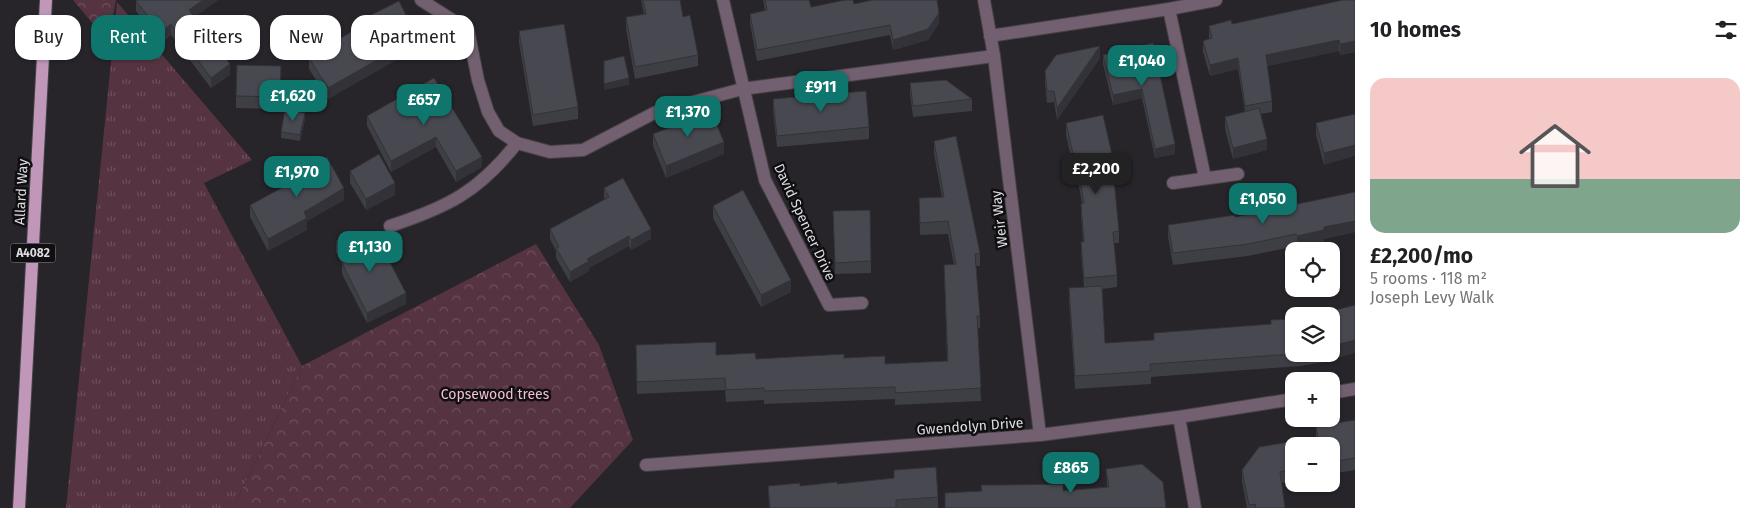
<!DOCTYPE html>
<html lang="en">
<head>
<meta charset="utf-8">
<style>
  :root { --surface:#fff; --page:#f2f2f2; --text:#202124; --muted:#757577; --line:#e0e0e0; --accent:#0f766e }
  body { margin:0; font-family:"Fira Sans",sans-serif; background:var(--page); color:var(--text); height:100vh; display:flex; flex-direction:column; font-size:19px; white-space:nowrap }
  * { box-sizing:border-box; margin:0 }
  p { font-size:16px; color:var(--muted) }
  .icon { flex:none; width:28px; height:28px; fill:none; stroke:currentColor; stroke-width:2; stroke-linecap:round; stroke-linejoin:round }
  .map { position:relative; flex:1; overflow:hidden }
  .drawer { display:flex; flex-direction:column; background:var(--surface); width:400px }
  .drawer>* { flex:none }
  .top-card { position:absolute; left:15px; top:15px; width:475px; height:45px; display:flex; gap:10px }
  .controls { position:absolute; left:1285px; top:242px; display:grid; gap:10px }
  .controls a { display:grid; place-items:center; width:55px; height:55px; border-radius:10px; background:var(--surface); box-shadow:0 1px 4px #0004; font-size:25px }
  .price { position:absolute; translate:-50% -42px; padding:0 11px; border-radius:10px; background:var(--accent); color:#fff; font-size:16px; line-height:32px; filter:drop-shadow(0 1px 2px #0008) }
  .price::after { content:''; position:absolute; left:50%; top:30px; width:15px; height:11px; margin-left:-8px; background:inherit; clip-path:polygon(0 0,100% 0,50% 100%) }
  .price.active { background:#222; color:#fff }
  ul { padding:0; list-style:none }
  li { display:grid; align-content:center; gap:10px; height:265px; padding:0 15px }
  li+li { border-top:1px solid var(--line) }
  li span { display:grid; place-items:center; height:155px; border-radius:15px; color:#555 }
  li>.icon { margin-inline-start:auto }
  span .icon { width:90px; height:90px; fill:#fffc; stroke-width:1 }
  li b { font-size:21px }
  h2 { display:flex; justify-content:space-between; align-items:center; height:60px; padding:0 15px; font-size:21px }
  .chip { padding:0 18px; border-radius:15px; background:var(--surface); box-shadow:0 1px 4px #0004; font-size:18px; line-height:45px }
  .chip.active { background:var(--accent); color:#fff }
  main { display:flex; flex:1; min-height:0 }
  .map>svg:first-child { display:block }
  .grass { fill:url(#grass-tufts) }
  .forest { fill:url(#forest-crowns) }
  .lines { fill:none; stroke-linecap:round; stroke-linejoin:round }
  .minor-casing { stroke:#444247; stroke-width:14 }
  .major-casing { stroke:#444247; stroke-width:14 }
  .minor { stroke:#725f6f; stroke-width:12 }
  .major { stroke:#c097b9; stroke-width:12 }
  .wall { fill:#3e3e45 }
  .shaded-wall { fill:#323238 }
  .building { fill:#484850; stroke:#323238 }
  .labels { text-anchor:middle; stroke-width:5; stroke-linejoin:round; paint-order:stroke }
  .shield { fill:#0f0e11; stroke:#a19fa3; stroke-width:1 }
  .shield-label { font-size:12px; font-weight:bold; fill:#dfdde1 }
  .street-label { font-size:14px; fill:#dfdde1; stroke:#0f0e11 }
  .park-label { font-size:14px; fill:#f4bfd1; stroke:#0f0e11 }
</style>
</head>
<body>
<main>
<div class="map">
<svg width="1355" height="508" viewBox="0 0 1355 508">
  <defs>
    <pattern id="grass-tufts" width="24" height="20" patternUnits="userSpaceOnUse" patternTransform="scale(1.25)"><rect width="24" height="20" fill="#553340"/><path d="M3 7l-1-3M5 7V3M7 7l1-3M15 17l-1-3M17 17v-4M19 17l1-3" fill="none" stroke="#6d505b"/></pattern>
    <pattern id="forest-crowns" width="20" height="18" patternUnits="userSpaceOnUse" patternTransform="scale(1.25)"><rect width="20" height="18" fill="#553340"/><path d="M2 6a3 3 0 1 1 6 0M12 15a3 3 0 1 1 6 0" fill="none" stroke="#6d505b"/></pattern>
  </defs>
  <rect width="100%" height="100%" fill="#27242a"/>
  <!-- grass -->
  <path class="grass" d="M 117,2 L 252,160 L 204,183 L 302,366 L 233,508 L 66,508 Z"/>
  <!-- forest -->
  <g class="forest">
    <path d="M 73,0 L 116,0 L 108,42 Z"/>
    <path d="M 536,244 L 599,345 L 633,440 L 570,508 L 233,508 L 302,366 Z"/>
  </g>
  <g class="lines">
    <!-- minor casing -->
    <g class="minor-casing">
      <g id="minor">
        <path d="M 421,0 L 468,30 L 478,80 L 488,112 L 499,131 L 517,143 L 550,152 L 583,150 L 656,112 L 742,89 L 994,56"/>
        <path d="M 723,0 L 765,180 L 829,305 L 862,303"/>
        <path d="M 984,0 L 994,56 L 1040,435"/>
        <path d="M 1169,9 L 1205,178"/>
        <path d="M 990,36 L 1169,9 L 1216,0"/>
        <path d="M 1173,183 L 1238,174"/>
        <path d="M 390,226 C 448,207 478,192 517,143"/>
        <path d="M 1331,393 L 1355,389"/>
        <path d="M 1179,417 L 1195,508"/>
        <path d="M 646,465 L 1040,435 L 1179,417 L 1294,399"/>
      </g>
    </g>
    <!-- major casing -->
    <g class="major-casing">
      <path id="major" d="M 19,508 L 46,0"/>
    </g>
    <!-- minor -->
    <use href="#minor" class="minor"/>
    <!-- major -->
    <use href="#major" class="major"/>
  </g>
  <!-- wall -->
  <g class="wall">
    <path d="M 218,0 L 194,17 L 230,75 L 211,88 L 171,35 L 161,43 L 136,11 L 136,1 Z"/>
    <path d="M 641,0 L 680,0 L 683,17 L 698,55 L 698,66 L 635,79 L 626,29 L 626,17 L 644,14 Z"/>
    <path d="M 763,0 L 809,0 L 811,7 L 854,4 L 939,23 L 928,40 L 893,50 L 890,35 L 757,61 L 750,24 L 750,14 L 765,11 Z"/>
    <path d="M 1355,0 L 1355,52 L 1340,55 L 1339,51 L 1267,66 L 1272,101 L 1272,112 L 1261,114 L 1267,150 L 1233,159 L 1225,129 L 1225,117 L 1245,112 L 1238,69 L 1210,76 L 1203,52 L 1203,41 L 1209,39 L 1209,26 L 1232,24 Z"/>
    <path d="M 365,18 L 417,48 L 328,99 L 309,69 L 309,58 L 365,23 Z"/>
    <path d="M 519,31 L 578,107 L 578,119 L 533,126 L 519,43 Z"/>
    <path d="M 1153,43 L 1175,154 L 1155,158 L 1142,98 L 1113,105 L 1103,64 L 1103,55 Z"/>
    <path d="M 1100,58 L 1057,120 L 1054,102 L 1047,103 L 1045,83 L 1045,71 Z"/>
    <path d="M 281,66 L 280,109 L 236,108 L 236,96 Z"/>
    <path d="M 434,78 L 482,167 L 456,182 L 436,147 L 391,172 L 367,126 L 367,116 Z"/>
    <path d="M 910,83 L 972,99 L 972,111 L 913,117 L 910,94 Z"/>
    <path d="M 773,99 L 869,127 L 869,139 L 777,147 L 773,111 Z"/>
    <path d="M 1355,114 L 1324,165 L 1316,135 L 1316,123 Z"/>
    <path d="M 305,119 L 300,141 L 281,138 L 281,132 Z"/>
    <path d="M 1066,123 L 1119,231 L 1119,243 L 1114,243 L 1117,275 L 1117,287 L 1102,289 L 1105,343 L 1294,354 L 1331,354 L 1331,319 L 1336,318 L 1336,310 L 1355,305 L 1337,360 L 1300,366 L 1151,377 L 1151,384 L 1075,389 L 1069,301 L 1069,288 L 1084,287 L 1081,254 L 1081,242 L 1083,242 L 1081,215 L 1081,204 L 1082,203 L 1076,170 L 1074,170 L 1066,135 Z"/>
    <path d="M 653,134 L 724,154 L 666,178 L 653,146 Z"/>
    <path d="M 934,141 L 980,253 L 980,266 L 976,266 L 980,316 L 980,328 L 977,329 L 981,401 L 895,405 L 895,399 L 764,404 L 764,400 L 726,402 L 725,390 L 637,394 L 636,345 L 716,355 L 756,359 L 844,358 L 885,364 L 947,361 L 944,265 L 954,265 L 948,234 L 920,235 L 919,198 L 942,197 L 934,154 Z"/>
    <path d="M 350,171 L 395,195 L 366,210 L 350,183 Z"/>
    <path d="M 298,174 L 344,200 L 307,221 L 307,230 L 268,251 L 250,217 L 250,205 L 298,180 Z"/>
    <path d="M 604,188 L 651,239 L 631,250 L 629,246 L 589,268 L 589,271 L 570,282 L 556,258 L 556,251 L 550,239 L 550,229 L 605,199 L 604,198 Z"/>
    <path d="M 1355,192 L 1355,232 L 1324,239 L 1324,242 L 1297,248 L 1296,246 L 1248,256 L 1173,265 L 1168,237 L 1168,225 L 1235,217 Z"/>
    <path d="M 713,206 L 791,292 L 761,307 L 713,218 Z"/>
    <path d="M 833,211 L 871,261 L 871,273 L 835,274 Z"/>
    <path d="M 336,241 L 367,252 L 406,304 L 367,323 L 342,274 L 342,264 L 336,252 Z"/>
    <path d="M 1355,420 L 1355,470 L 1331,474 L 1331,446 L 1294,446 L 1294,481 L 1282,483 L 1285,508 L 1247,508 L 1242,481 L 1242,470 L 1259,447 L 1316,437 L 1316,426 Z"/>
    <path d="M 1106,469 L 1166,508 L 945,508 L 945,493 L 981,491 L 981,485 L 1063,491 L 1107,487 Z"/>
    <path d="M 894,470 L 938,497 L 938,508 L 769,508 L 768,486 L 800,486 L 837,484 L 894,478 Z"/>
  </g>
  <!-- shaded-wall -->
  <g class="shaded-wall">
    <path d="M 203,0 L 218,0 L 189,21 L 189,10 Z"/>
    <path d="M 939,13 L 939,23 L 928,40 L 893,50 L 893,40 Z"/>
    <path d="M 171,24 L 171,35 L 161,43 L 161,32 Z"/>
    <path d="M 417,37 L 417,48 L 328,99 L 328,88 Z"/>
    <path d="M 1339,40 L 1339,51 L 1266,66 L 1266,55 Z"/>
    <path d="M 1355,41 L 1355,52 L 1340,55 L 1340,44 Z"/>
    <path d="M 1100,46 L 1100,58 L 1057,120 L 1057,108 Z"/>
    <path d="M 1238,58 L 1238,69 L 1210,76 L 1210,65 Z"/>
    <path d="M 230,64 L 230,75 L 211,88 L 211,78 Z"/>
    <path d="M 629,78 L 629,85 L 604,90 L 604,84 Z"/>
    <path d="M 1142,89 L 1142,98 L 1113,105 L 1113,95 Z"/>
    <path d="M 305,113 L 305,119 L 300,141 L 300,135 Z"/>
    <path d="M 436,137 L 436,147 L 391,172 L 391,161 Z"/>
    <path d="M 1267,139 L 1267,150 L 1233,159 L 1233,148 Z"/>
    <path d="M 724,142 L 724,154 L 666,178 L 666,166 Z"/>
    <path d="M 1175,144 L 1175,154 L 1155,158 L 1155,149 Z"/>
    <path d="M 1355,145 L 1355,156 L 1324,165 L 1324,153 Z"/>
    <path d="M 482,157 L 482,167 L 456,182 L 456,171 Z"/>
    <rect x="1074" y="158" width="2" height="12"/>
    <path d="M 395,183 L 395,195 L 366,210 L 366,199 Z"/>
    <path d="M 344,188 L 344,200 L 307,221 L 307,230 L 268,251 L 268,239 L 304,212 Z"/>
    <path d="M 1355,221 L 1355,232 L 1324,239 L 1324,242 L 1297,248 L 1297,236 L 1324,227 Z"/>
    <path d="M 651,229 L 651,239 L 631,250 L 631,240 Z"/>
    <path d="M 629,236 L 629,246 L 589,268 L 589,271 L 570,282 L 570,272 L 587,259 Z"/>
    <path d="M 791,280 L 791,292 L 761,307 L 761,295 Z"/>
    <path d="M 406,293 L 406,304 L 367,323 L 367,313 Z"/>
    <path d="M 1355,340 L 1355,353 L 1337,358 L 1336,345 Z"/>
  </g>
  <!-- building -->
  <g class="building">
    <path d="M 137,0 L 203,0 L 189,10 L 230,64 L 211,78 L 171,24 L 161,32 L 136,1 Z"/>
    <path d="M 643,0 L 680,0 L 683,17 L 690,15 L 698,55 L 635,67 L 626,17 L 646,14 Z"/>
    <path d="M 765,0 L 809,0 L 811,7 L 845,0 L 853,0 L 854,4 L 873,0 L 937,0 L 939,13 L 928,29 L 893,40 L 890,25 L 757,50 L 750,14 L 767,10 Z"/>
    <path d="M 1343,0 L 1355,0 L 1355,41 L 1340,44 L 1339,40 L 1266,55 L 1272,101 L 1245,106 L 1238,58 L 1210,65 L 1203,41 L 1212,38 L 1209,26 L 1231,20 L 1232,24 Z"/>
    <path d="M 399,1 L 417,37 L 328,88 L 309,58 L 367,22 L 365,18 Z"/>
    <path d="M 564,24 L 578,107 L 533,115 L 519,31 Z"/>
    <path d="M 1153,43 L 1175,144 L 1155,149 L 1142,89 L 1113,95 L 1103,55 Z"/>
    <path d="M 1100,46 L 1057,108 L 1054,91 L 1047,91 L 1045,71 L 1056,55 Z"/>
    <path d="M 624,56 L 629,78 L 604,84 L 604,61 Z"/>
    <path d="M 237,65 L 281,66 L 280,97 L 236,96 Z"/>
    <path d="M 434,78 L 482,157 L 456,171 L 436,137 L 391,161 L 367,116 Z"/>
    <path d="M 946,80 L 972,99 L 913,106 L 910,83 Z"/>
    <path d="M 866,91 L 869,127 L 777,136 L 773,99 Z"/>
    <path d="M 1259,108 L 1267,139 L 1233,148 L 1225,117 Z"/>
    <path d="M 285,109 L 305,113 L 300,135 L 281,132 Z"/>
    <path d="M 711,111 L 724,142 L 666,166 L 653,134 Z"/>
    <path d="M 1355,114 L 1355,145 L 1324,153 L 1316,123 Z"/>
    <path d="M 1103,115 L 1111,150 L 1115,190 L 1119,231 L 1113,232 L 1117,275 L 1084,278 L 1081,242 L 1084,242 L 1081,204 L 1084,203 L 1076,158 L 1074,158 L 1066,123 Z"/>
    <path d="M 956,136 L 980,253 L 975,254 L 980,316 L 977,316 L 981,388 L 895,393 L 895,387 L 764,391 L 764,388 L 726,390 L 725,378 L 637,382 L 636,345 L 716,342 L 716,355 L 755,353 L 756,359 L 844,354 L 844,358 L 885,356 L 885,364 L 948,361 L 944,265 L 956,264 L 948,221 L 920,223 L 919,198 L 944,197 L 934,141 Z"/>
    <path d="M 379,154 L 395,183 L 366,199 L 350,171 Z"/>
    <path d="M 327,157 L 344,188 L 304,212 L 307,218 L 268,239 L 250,205 L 300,178 L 298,174 Z"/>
    <path d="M 623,178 L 651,229 L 631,240 L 629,236 L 587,259 L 589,261 L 570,272 L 556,248 L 559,247 L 550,229 L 609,197 L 604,188 Z"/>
    <path d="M 743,190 L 791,280 L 761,295 L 713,206 Z"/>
    <path d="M 1355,192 L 1355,221 L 1324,227 L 1324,230 L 1297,236 L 1296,234 L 1248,244 L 1173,253 L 1168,225 L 1235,215 L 1235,217 Z"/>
    <path d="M 870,210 L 871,261 L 835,263 L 833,211 Z"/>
    <path d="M 356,231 L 367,252 L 381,245 L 406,293 L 367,313 L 342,263 L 346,261 L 336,241 Z"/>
    <path d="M 1102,286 L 1105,343 L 1154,340 L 1154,333 L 1271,324 L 1271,320 L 1292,319 L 1292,326 L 1294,325 L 1294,354 L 1150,364 L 1151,371 L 1075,376 L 1069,288 Z"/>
    <path d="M 1355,305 L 1355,340 L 1336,345 L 1337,347 L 1331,348 L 1331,319 L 1338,318 L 1336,310 Z"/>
    <path d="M 1355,420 L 1355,458 L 1331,462 L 1331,446 L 1294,446 L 1294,469 L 1280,472 L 1285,508 L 1256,508 L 1255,504 L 1249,505 L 1242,470 L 1259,447 L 1318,437 L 1316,426 Z"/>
    <path d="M 1142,464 L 1163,482 L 1166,508 L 945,508 L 945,493 L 982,491 L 981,485 L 1001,485 L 1063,484 L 1063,491 L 1109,487 L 1106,469 Z"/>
    <path d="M 936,467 L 938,497 L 896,500 L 896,508 L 770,508 L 768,486 L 800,483 L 800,486 L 837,482 L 837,484 L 894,478 L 894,470 Z"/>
  </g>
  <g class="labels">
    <!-- shield labels -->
    <rect class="shield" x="10.5" y="243.5" width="45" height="19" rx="4"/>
    <g class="shield-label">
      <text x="33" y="257">A4082</text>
    </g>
    <!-- street labels -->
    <g class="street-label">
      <text transform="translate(21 192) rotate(-87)" y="5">Allard Way</text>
      <text transform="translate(999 219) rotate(-97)" y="5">Weir Way</text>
      <text transform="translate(805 222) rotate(65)" y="5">David Spencer Drive</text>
      <text transform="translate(970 426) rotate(-4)" y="5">Gwendolyn Drive</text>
    </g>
    <!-- park labels -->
    <g class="park-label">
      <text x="495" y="399">Copsewood trees</text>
    </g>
  </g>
</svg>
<div class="controls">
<a><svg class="icon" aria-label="locate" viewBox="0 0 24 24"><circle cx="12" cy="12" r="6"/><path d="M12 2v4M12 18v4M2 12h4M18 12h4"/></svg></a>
<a><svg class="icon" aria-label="layers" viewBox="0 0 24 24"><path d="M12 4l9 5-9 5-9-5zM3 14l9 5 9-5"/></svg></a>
<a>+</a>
<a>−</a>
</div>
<b class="price" style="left:1142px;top:87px">£1,040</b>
<b class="price" style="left:821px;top:113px">£911</b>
<b class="price" style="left:293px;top:122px">£1,620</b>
<b class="price" style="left:424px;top:126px">£657</b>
<b class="price" style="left:688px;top:138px">£1,370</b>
<b class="price active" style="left:1096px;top:195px">£2,200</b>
<b class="price" style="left:297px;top:198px">£1,970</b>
<b class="price" style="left:1263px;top:225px">£1,050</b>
<b class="price" style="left:370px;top:273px">£1,130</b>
<b class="price" style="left:1071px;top:494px">£865</b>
<div class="top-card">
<a class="chip">Buy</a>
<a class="chip active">Rent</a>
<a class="chip">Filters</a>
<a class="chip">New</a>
<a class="chip">Apartment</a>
</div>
</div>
<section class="drawer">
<h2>10 homes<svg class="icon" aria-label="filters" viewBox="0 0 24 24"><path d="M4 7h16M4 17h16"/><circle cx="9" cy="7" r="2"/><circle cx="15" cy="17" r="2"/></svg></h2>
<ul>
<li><span style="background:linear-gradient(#f6c9c9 65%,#7fa58c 0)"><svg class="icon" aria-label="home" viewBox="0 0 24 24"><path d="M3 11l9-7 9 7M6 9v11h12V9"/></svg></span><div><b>£2,200/mo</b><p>5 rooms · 118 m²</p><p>Joseph Levy Walk</p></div></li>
</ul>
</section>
</main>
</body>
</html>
